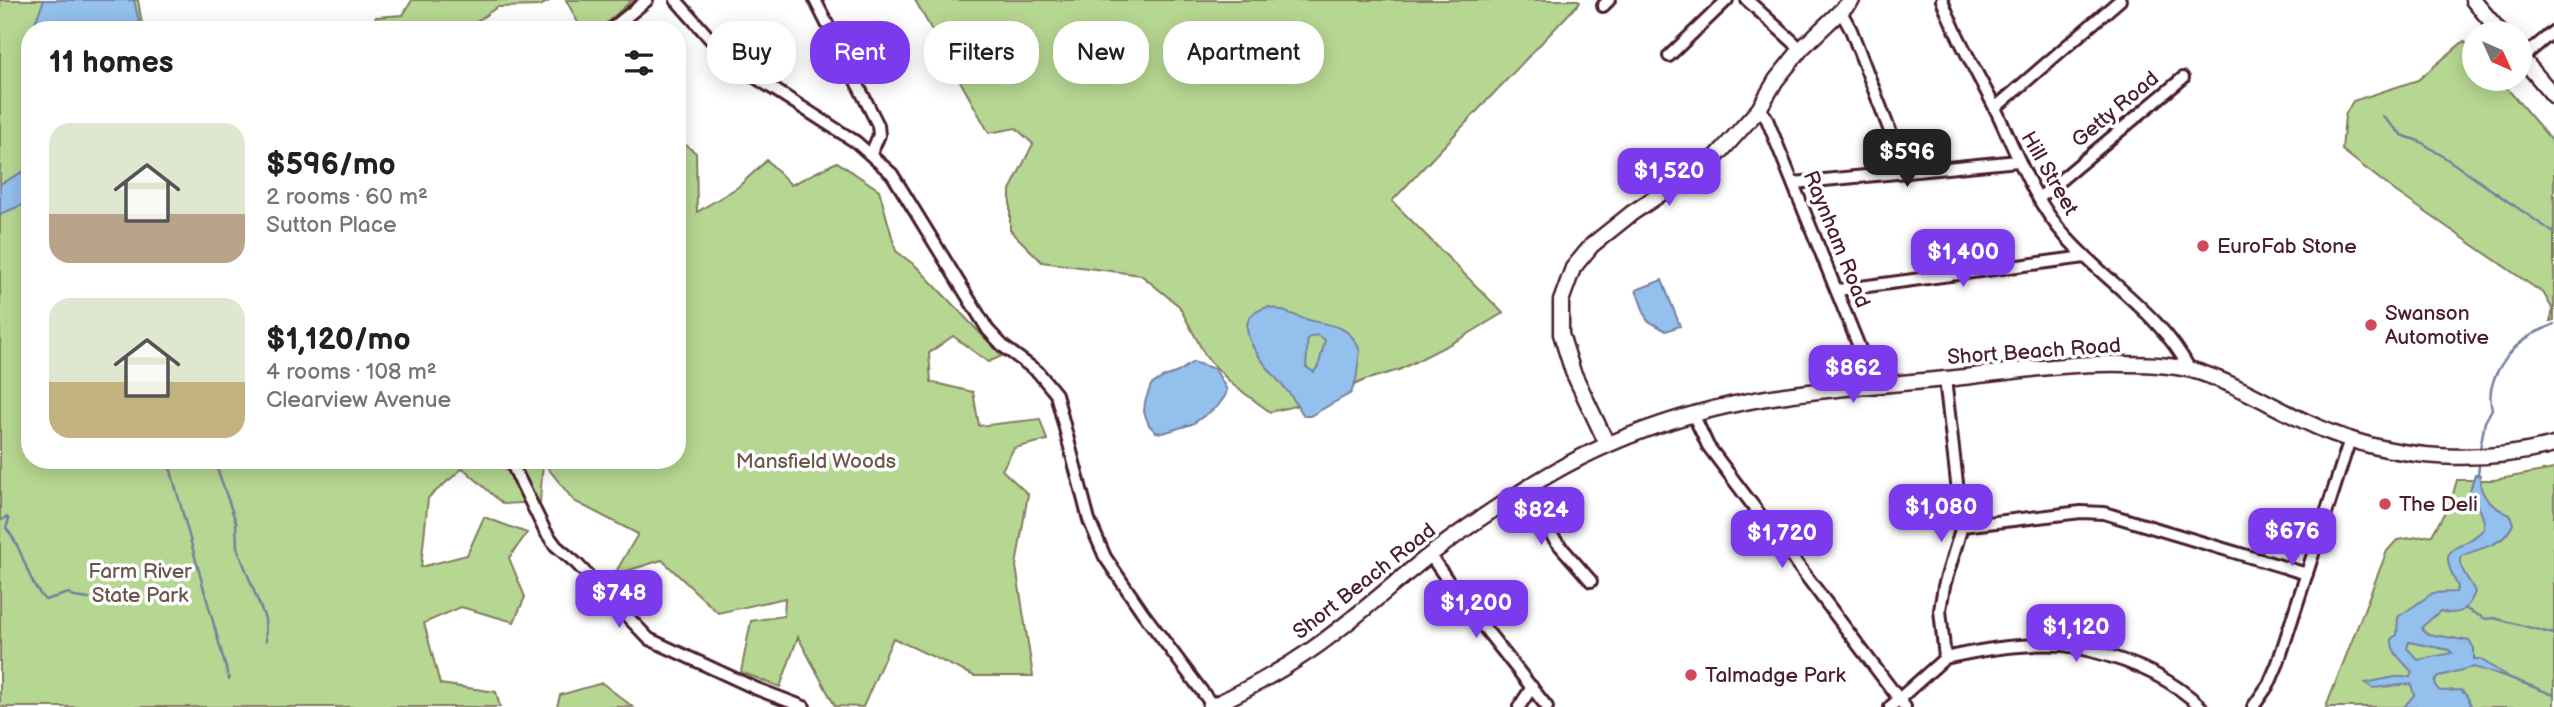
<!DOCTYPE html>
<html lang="en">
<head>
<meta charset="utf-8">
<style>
  :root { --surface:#fff; --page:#f6f6f6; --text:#202124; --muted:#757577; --accent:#7c3aed }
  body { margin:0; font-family:"Balsamiq Sans",sans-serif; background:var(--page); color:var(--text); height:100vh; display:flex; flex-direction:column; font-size:26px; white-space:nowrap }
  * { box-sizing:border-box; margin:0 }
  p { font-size:23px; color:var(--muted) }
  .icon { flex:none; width:38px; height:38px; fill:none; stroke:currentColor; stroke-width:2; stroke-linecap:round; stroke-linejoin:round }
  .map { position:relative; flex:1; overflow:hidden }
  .side { position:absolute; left:21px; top:21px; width:665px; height:448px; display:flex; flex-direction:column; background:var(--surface); border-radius:28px; box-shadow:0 4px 18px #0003 }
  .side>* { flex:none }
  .top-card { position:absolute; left:707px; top:21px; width:665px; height:63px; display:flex; gap:14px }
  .needle { width:46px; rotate:135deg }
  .fabs { position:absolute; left:2462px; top:21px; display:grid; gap:14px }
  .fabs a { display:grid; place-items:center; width:70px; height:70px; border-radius:50%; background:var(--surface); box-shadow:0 4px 18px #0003; font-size:35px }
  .price { position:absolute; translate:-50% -60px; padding:0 16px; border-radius:14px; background:var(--accent); color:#fff; font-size:23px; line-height:46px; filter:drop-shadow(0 2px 4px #0008) }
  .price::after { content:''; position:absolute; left:50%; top:42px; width:21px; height:16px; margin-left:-10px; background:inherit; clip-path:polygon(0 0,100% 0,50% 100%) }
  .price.current { background:#222; color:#fff }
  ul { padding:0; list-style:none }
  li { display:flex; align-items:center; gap:21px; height:175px; padding:0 28px }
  li span { display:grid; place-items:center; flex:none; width:196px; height:140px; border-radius:21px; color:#555 }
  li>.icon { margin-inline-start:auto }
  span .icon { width:84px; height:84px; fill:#fffc; stroke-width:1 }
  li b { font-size:30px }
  h2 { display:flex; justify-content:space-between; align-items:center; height:84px; padding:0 28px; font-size:30px }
  .tag { padding:0 24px; border-radius:28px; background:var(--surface); box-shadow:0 4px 18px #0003; font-size:24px; line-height:63px }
  .tag.current { background:var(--accent); color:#fff }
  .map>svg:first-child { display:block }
  .green { fill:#b6d791; stroke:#807b5e; stroke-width:2 }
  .water { fill:#93c0ed; stroke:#76809f; stroke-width:2; fill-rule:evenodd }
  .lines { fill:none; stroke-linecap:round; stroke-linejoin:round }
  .stream { stroke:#76809f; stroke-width:2.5 }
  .minor-casing { stroke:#4a1f2b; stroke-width:16 }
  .major-casing { stroke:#4a1f2b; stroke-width:19 }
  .minor { stroke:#fff; stroke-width:10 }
  .major { stroke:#fff; stroke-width:14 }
  .poi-dot { fill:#d1495b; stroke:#fff; stroke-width:2.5 }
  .labels { text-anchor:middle; stroke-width:7; stroke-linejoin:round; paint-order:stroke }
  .street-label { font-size:21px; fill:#4a1f2b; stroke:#fff }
  .poi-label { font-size:21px; fill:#4a1f2b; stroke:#fff; text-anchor:start }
  .park-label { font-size:21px; fill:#6a564a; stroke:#fff }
</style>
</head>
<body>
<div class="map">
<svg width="2554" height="707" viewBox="0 0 2554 707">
  <rect width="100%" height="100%" fill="#fff"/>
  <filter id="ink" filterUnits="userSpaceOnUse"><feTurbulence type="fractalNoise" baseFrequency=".0143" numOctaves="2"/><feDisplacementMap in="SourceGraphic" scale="14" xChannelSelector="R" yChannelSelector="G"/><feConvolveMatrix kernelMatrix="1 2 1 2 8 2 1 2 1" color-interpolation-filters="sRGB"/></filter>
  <g filter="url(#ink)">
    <!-- green -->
    <g class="green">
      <path d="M 0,0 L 138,0 L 143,30 L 30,30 L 30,460 L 677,460 L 677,138 L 696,153 L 697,212 L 738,187 L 767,160 L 791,185 L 837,162 L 879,190 L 896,251 L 917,267 L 1002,356 L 988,362 L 953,336 L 929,353 L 931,382 L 973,392 L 979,426 L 1040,419 L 1047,440 L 1014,448 L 1002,470 L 1028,494 L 1016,566 L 1033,676 L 974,676 L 893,638 L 863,707 L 835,706 L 798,637 L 780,687 L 741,672 L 751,621 L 784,616 L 785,598 L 718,613 L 662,560 L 614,575 L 638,534 L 574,501 L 543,462 L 540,502 L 503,504 L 463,468 L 428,498 L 421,567 L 467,555 L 484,517 L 527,533 L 509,558 L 525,597 L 514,622 L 461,607 L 424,623 L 440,684 L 496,692 L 500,707 L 0,707 Z"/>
      <path d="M 412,0 L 551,0 L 540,6 L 497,7 L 465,30 L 368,30 L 376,17 L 403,15 Z"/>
      <path d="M 566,0 L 632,0 L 599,30 L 582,30 Z"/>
      <path d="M 915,0 L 1578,0 L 1580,2 L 1392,201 L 1503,313 L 1460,339 L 1399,370 L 1365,380 L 1320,400 L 1270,412 L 1232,384 L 1206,357 L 1179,306 L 1141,275 L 1042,262 L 1010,230 L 1010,190 L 1033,144 L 1016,128 L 989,133 Z"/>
      <path d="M 2464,41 L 2474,52 L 2474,79 L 2499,79 L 2554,143 L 2554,320 L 2550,321 L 2553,310 L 2544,294 L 2395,191 L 2342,150 L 2345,115 L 2353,101 L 2418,80 Z"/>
      <path d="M 2554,469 L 2554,707 L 2326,707 L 2387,551 L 2397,540 L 2432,535 L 2451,501 L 2457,480 L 2494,480 Z"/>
      <path d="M 602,683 L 633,707 L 557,707 L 560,695 Z"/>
    </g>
    <!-- water -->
    <g class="water">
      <path d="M 44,0 L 134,0 L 141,30 L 32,30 Z"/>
      <path d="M 30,163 L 30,202 L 0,214 L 0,184 L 28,169 Z"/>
      <path d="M 1662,280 L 1680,326 L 1666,331 L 1647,320 L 1636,290 Z"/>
      <path d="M 1268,307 C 1281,309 1293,315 1305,319 C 1327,326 1350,322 1360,351 L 1356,380 L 1351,393 L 1310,416 L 1304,416 C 1299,408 1294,400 1289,393 C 1272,372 1217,320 1268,307 ZM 1316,335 L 1325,340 L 1319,364 L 1314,372 L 1306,367 C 1307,359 1307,342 1308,338 Z"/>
      <path d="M 1193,362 L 1215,369 L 1227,390 L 1225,396 L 1217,407 L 1192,424 L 1163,433 L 1156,432 L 1149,425 L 1144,412 L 1145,402 L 1151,385 L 1162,378 L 1178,372 Z"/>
      <path d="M 2475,475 L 2480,475 C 2478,497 2493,507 2510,515 L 2513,524 C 2503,547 2483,546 2462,556 C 2457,569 2470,579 2475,592 C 2468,610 2459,617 2440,611 L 2422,627 L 2423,631 L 2429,634 L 2469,641 L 2474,648 L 2474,659 L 2480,659 L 2508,677 L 2473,667 L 2440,676 L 2435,681 L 2436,687 L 2440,691 L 2461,690 L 2467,696 L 2472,707 L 2404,707 L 2414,695 L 2411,684 L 2373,688 L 2365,683 L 2395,677 L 2410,677 L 2412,672 C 2403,661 2390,653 2392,638 L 2397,635 L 2398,617 L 2433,593 L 2456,592 L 2458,587 C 2434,540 2457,556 2484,529 C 2485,513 2476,505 2470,491 ZM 2409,642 L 2449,650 L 2452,653 L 2418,660 L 2407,648 Z"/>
    </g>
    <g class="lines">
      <!-- stream -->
      <g class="stream">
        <path d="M 2382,116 L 2402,135 L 2421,142 L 2444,157 L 2554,233"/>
        <path d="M 2480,448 L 2485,422 L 2492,409 C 2484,381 2509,347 2533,334 C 2540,330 2547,328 2554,324"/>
        <path d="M 126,460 L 131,468"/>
        <path d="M 168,460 L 229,679"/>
        <path d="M 214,460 L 236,522 L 237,547 L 265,619 L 266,641"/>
        <path d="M 2478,475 L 2479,466"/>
        <path d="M 0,519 L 2,520 L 6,517 L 9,519 L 6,528 C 24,549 26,580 45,600 L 69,593 L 74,597 L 89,599"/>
        <path d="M 2464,608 L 2486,619 L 2494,618 L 2554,634"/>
        <path d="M 2505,676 L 2554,695"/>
      </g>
      <!-- minor casing -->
      <g class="minor-casing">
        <g id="minor">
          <path d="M 676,0 L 713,42 L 744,70 L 856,142 L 892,174 L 988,330 L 1004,347 L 1038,372 L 1056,394 L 1089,520 L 1105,557 L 1143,613 L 1213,706"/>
          <path d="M 815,0 L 878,125 L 879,135 L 871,154"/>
          <path d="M 1747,0 L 1801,49"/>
          <path d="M 1942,0 C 1956,37 1976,71 1994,106 C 2016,151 2032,199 2066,237 C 2106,282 2162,315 2190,370"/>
          <path d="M 1603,6 L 1609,0"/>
          <path d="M 1840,10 L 1851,30 L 1906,173"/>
          <path d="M 610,30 L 647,0"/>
          <path d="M 1669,56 L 1727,0"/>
          <path d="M 2522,58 L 2554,31"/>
          <path d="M 1995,108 L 2120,0"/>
          <path d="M 1759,109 L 1766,117 L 1875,386"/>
          <path d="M 1794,183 L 2018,161"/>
          <path d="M 2039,198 L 2183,78"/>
          <path d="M 1838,290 L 2085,257"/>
          <path d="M 1693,414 L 1708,446 L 1905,707"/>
          <path d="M 510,460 L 545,531 L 556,546 L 576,563 L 649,639 L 757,689 L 804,707"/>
          <path d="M 1521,491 L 1555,540 L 1591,581"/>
          <path d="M 1962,526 L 2081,512 L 2104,513 L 2307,574"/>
          <path d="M 1430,555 L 1453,588 L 1547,707"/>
          <path d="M 1945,658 C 1983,649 2026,643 2064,645 C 2073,646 2082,649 2091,651 C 2132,661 2170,677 2201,707"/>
          <path d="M 1519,707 L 1532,687"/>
          <path d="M 1890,707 L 1945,658 L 1940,610 L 1944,586 L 1962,526 L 1945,379"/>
          <path d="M 2253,707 L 2269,684 L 2278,663 L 2350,439"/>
        </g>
      </g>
      <!-- major casing -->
      <g class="major-casing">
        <g id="major">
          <path d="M 2473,0 L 2501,33"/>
          <path d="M 2520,56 L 2554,96"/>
          <path d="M 1607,444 L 1573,372 L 1561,334 L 1561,301 L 1573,268 L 1592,245 L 1632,213 L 1716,157 L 1759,109 L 1776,80 L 1801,49 L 1852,0"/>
          <path d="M 1210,707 C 1245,691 1279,672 1311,650 C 1353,621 1391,585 1431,554 C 1460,532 1490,511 1521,492 C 1603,438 1696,407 1793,394 C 1843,387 1895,384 1945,379 C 2005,373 2067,362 2127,364 C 2148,364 2172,365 2192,370 C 2241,384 2284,415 2332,433 C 2402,460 2482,464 2554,445"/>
        </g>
      </g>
      <!-- minor -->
      <use href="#minor" class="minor"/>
      <!-- major -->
      <use href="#major" class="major"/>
    </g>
  </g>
  <!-- markers -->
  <g class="poi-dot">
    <circle cx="2203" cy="246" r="7"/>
    <circle cx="2371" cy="325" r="7"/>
    <circle cx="2385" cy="504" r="7"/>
    <circle cx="1691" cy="675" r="7"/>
  </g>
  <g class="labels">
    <!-- street labels -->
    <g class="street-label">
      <text transform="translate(2115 109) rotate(-40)" y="7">Getty Road</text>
      <text transform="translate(2050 173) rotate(60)" y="7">Hill Street</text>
      <text transform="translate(1837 239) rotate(68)" y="7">Raynham Road</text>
      <text transform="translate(2034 351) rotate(-4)" y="7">Short Beach Road</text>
      <text transform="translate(1364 581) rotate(-38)" y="7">Short Beach Road</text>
    </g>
    <!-- poi labels -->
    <g class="poi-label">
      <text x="2217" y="253">EuroFab Stone</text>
      <text x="2385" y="320">Swanson<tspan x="2385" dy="24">Automotive</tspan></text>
      <text x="2399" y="511">The Deli</text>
      <text x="1705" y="682">Talmadge Park</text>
    </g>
    <!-- park labels -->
    <g class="park-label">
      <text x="816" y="468">Mansfield Woods</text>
      <text x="140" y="578">Farm River<tspan x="140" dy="24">State Park</tspan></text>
    </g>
  </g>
</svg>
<div class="fabs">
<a><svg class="needle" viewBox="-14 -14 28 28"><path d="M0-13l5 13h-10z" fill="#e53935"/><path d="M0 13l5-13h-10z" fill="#757577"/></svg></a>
</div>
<b class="price current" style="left:1907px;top:189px">$596</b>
<b class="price" style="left:1669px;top:208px">$1,520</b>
<b class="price" style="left:1963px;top:289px">$1,400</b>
<b class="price" style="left:1853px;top:405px">$862</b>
<b class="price" style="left:1941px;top:544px">$1,080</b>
<b class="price" style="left:1541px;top:547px">$824</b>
<b class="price" style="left:2292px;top:568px">$676</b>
<b class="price" style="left:1782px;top:570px">$1,720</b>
<b class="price" style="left:619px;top:630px">$748</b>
<b class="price" style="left:1476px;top:640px">$1,200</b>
<b class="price" style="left:2076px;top:664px">$1,120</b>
<div class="top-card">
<a class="tag">Buy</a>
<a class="tag current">Rent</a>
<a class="tag">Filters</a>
<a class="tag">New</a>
<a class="tag">Apartment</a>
</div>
<section class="side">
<h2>11 homes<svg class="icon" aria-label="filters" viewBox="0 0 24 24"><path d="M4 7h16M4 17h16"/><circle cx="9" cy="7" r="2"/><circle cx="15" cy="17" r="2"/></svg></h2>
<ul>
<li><span style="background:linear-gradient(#dfe7d0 65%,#b9a48a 0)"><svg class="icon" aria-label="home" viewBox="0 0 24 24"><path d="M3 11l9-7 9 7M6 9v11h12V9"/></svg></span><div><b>$596/mo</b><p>2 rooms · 60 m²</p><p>Sutton Place</p></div></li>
<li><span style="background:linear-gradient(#dfe7d0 60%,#c2b280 0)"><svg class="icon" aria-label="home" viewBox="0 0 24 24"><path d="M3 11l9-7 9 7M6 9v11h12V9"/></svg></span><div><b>$1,120/mo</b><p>4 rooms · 108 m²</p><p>Clearview Avenue</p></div></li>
</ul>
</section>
</div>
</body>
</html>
